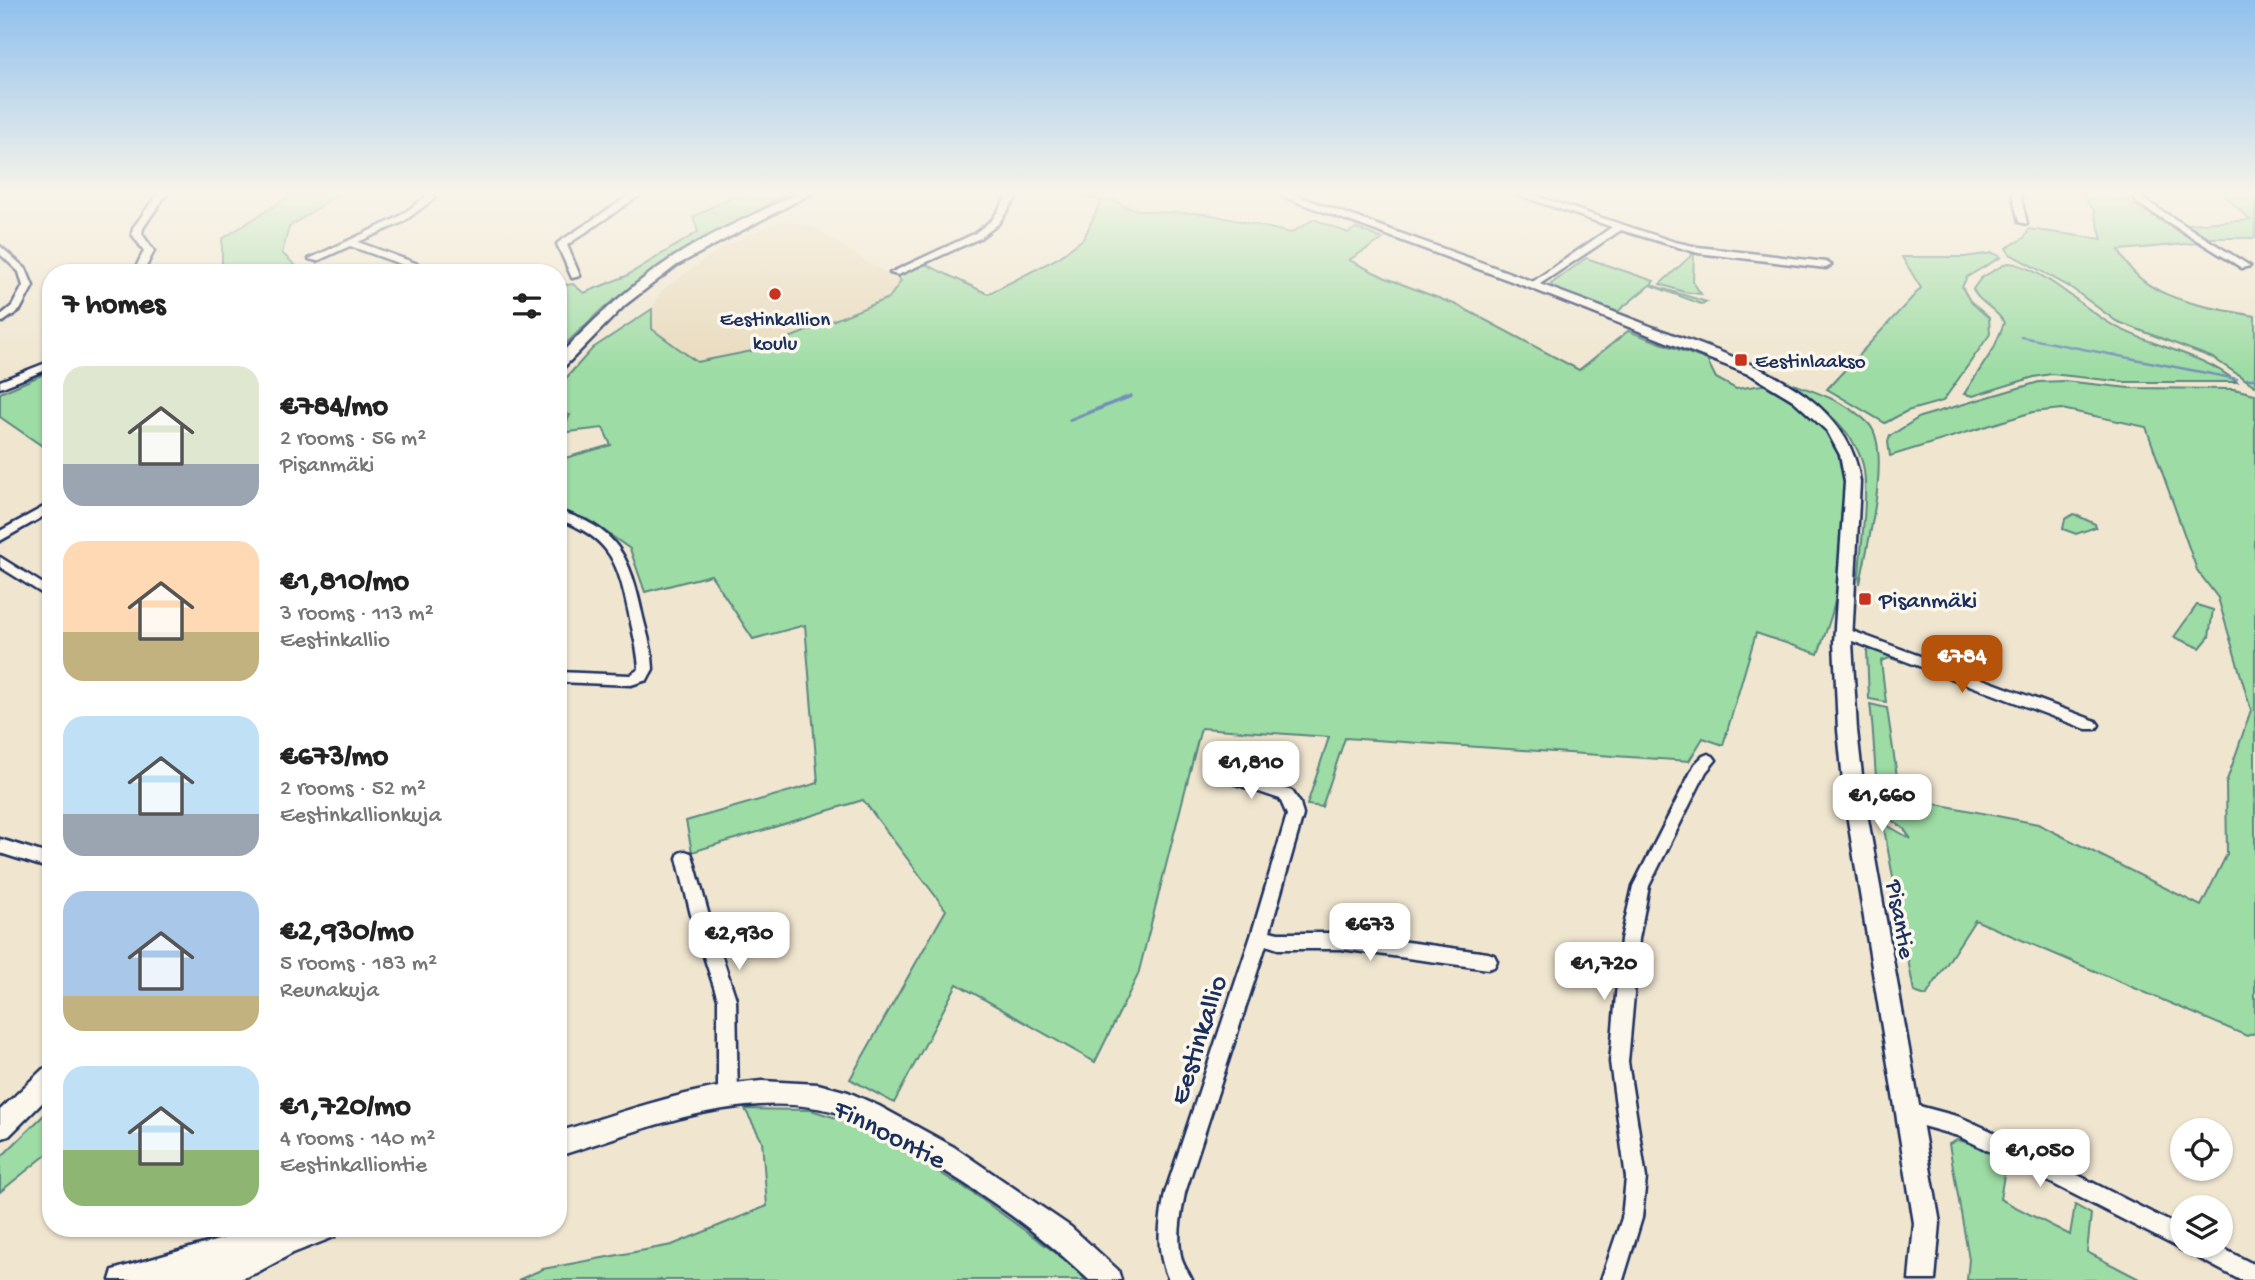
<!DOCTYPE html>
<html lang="en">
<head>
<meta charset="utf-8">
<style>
  :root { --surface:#fff; --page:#f6f6f6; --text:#222; --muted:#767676; --accent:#b45309 }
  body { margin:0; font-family:"Gochi Hand",sans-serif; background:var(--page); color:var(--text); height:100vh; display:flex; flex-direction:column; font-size:26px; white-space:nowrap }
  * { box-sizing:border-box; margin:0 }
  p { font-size:23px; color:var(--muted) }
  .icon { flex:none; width:38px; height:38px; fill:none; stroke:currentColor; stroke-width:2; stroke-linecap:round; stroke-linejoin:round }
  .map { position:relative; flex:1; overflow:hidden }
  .details { position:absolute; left:42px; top:264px; width:525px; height:973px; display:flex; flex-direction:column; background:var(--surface); border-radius:28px; box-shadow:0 2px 5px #0004 }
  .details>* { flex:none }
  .tools { position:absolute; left:2170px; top:1118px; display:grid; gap:14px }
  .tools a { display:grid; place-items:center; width:63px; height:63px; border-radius:50%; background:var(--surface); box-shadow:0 2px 5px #0004; font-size:35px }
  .price { position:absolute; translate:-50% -60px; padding:0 16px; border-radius:14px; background:#fff; color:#222; font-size:23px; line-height:46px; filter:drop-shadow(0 2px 4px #0008) }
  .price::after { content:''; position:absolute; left:50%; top:42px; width:21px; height:16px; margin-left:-10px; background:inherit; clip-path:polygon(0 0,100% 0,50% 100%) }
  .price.on { background:var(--accent); color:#fff }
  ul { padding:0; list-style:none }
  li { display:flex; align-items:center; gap:21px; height:175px; padding:0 21px }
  li span { display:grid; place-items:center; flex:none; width:196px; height:140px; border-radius:21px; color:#555 }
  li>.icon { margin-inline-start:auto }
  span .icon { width:84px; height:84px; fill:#fffc; stroke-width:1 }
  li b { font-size:30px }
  h2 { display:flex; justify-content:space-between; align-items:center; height:84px; padding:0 21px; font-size:30px }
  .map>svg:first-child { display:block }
  .built { fill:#e8dabc }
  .green { fill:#9ddca4; stroke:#5c8681; stroke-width:2 }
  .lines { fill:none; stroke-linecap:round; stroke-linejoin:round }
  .stream-far1 { stroke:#7390b9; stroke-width:2.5 }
  .stream { stroke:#7390b9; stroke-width:3.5 }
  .minor-casing { stroke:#1b2f5e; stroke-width:5 }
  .tertiary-casing { stroke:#1b2f5e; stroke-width:5 }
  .minor { fill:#fbf7ec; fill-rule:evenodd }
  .tertiary { fill:#fbf7ec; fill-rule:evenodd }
  .poi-dot { fill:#c8321e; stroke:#fbf7ec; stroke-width:2.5 }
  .labels { text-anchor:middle; stroke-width:7; stroke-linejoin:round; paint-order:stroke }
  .far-poi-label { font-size:21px; fill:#1b2f5e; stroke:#fbf7ec }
  .poi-label { font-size:24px; fill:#1b2f5e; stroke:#fbf7ec; text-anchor:start }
  .street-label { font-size:24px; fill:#1b2f5e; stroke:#fbf7ec }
  .near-street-label { font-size:28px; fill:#1b2f5e; stroke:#fbf7ec }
</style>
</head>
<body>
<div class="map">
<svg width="2255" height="1280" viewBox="0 0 2255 1280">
  <rect width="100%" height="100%" fill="#f0e6d0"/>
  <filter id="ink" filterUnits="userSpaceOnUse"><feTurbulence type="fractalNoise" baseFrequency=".0143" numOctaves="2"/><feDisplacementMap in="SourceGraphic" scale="14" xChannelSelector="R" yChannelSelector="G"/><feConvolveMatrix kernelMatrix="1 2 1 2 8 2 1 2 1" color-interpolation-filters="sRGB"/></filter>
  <g filter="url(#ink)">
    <!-- built -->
    <path class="built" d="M 789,221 L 814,227 L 863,260 L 901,281 L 889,298 L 762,349 L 697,362 L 652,329 L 652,309 L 661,291 L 723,247 L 773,224 Z"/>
    <!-- green -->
    <g class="green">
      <path d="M 738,193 L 789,193 L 768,204 L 770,207 L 669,261 L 603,308 L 558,351 L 558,286 L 573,284 L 584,293 L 626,276 L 698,232 L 693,217 Z"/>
      <path d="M 1075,193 L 1111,193 L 1110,198 C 1139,218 1174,210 1206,214 C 1234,219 1263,227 1291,233 L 1314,219 L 1348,233 L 1356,228 L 1383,239 L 1349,260 L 1386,278 L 1459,306 L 1579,370 L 1628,331 L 1707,360 L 1716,378 L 1736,389 L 1769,384 C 1797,400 1826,423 1839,454 C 1851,481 1841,584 1832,613 C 1828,627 1823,640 1818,654 L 1756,633 L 1723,745 L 1703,738 L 1689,761 L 1345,738 L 1322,807 L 1307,805 L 1329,737 L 1201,728 L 1138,975 L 1095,1062 L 957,984 L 894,1103 L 850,1079 L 946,910 L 863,800 L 692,852 L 686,821 L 818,783 L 805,625 L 753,639 L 711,575 L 645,592 L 630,549 L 589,520 L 558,511 L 558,460 L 611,445 L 603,428 L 560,433 L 570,415 L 558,413 L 558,387 L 593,348 L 652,309 L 652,329 L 697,362 L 762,349 L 889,298 L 901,281 L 896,276 L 925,264 L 988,294 L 1058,258 L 1084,238 L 1101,201 Z"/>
      <path d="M 2080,193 L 2123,193 L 2125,199 L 2198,243 L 2119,250 C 2141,301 2206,306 2255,316 L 2255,386 L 2213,358 L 2116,321 L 2070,287 L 2010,254 L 2006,248 L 2024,238 L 2029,229 L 2102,239 L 2094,210 Z"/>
      <path d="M 2222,193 L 2248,193 L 2255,200 L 2255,238 L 2208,238 L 2186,224 L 2250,220 Z"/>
      <path d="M 337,195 L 289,227 L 282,253 L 298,268 L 310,273 L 222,273 L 222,239 L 290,196 Z"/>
      <path d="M 1694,253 L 1693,282 L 1701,294 L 1684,292 L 1660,284 Z"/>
      <path d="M 1993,253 L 2001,257 L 1967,277 L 1962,287 L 1970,301 L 1989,318 L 1990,334 L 1943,401 L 1907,411 L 1885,423 L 1827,389 L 1921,288 L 1902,257 L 1964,257 Z"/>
      <path d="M 1586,258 L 1654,281 L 1651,285 L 1707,302 L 1701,304 L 1650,285 L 1617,312 L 1555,289 L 1551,284 Z"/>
      <path d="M 2007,263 C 2036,263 2084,308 2109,323 C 2150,347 2198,351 2237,382 L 2125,382 L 2051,374 L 2034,377 L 1973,396 L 1964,394 L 1994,348 L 2004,323 C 1997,308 1980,305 1973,289 L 1981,278 Z"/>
      <path d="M 51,371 L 51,452 L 0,417 L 0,393 Z"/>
      <path d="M 1777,378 C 1806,389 1847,400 1869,424 C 1893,451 1866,550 1860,584 L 1859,574 C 1861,545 1869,492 1863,465 C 1853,425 1810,398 1777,378 Z"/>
      <path d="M 2064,381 L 2129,388 L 2234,389 L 2255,394 L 2255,1033 L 2247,1036 L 1975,920 L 1926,996 L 1914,992 L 1883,823 L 1911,839 L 1904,829 L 1880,812 C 1874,776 1875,740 1870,704 L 1887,708 L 1900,797 L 2038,824 L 2201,906 L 2227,854 L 2226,783 L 2251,710 L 2218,598 L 2197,570 L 2146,427 L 2062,409 L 2033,412 L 1890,456 L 1888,442 L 1890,436 L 1920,417 L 2039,382 Z"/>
      <path d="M 2074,514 L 2095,524 L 2096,527 L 2076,534 L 2063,529 L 2065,519 Z"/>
      <path d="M 2197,605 L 2213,610 L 2209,637 L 2200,648 L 2174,637 Z"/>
      <path d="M 1869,649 L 1901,658 L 1902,662 L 1890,658 L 1881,661 L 1886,702 L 1869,699 L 1867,651 Z"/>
      <path d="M 51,1108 L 51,1151 L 0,1192 L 0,1158 Z"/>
      <path d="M 745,1109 L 811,1110 L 865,1127 L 973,1193 L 1067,1261 L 1086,1280 L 518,1280 L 543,1269 L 672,1245 L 767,1206 L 762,1141 Z"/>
      <path d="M 1957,1140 L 1985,1147 L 2002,1158 L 2005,1169 L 2000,1199 L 2070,1235 L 2075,1205 L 2091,1214 L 2087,1252 L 2141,1280 L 1967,1280 L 1969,1259 L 1949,1144 Z"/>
    </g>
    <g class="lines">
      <!-- stream-far1 -->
      <g class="stream-far1">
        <path d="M 2251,193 L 2255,197"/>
        <path d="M 2021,337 L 2237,379"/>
        <path d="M 2247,379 L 2255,379"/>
      </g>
      <!-- stream -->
      <path class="stream" d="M 1070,420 L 1131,396"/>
      <!-- minor casing -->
      <g class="minor-casing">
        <g id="minor">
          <path d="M 158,193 L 167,193 L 143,228 L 142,234 L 154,251 L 143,273 L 133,273 L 144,251 L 132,234 L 133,228 Z"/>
          <path d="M 423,193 L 432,193 L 435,198 L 403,222 L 358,242 L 418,264 L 418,268 L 412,268 L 350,246 L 317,261 L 309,259 L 397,218 L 426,197 Z"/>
          <path d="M 633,193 L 643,193 L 567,245 L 580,276 L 572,278 L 557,244 L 559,242 Z"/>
          <path d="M 1010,193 L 1019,193 L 998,224 L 980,238 L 898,275 L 890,273 L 974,234 L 992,220 Z"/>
          <path d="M 1513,193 L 1527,193 L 1675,242 L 1698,247 L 1826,262 L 1831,265 L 1826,268 L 1698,253 L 1621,230 L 1534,288 L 1529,285 L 1531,283 L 1612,227 Z"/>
          <path d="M 2012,193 L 2020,193 L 2027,224 L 2019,222 Z"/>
          <path d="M 2131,193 L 2140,193 L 2143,199 L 2250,266 L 2242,268 L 2137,203 Z"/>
          <path d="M 0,246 L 26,269 L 33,286 L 20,310 L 3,322 L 0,321 L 0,316 L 12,306 L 23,286 L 19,272 L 0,254 Z"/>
          <path d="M 51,361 L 51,368 L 0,388 L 0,381 Z"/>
          <path d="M 51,503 L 51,512 L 0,541 L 0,531 Z"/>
          <path d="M 558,511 C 617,527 630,557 642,613 C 645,627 650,641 652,656 L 653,669 L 647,680 L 631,685 L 558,682 L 558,672 L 630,675 L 639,669 C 638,650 633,633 629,614 C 618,563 611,538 558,519 Z"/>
          <path d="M 0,557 L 51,589 L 51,599 L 0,567 Z"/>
          <path d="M 1844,628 L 2096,721 L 2099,725 L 2096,729 L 2086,729 L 1839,636 L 1837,633 L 1839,630 Z"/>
          <path d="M 1708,754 L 1713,756 L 1716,760 L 1706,772 L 1649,886 L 1639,939 L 1628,1062 L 1646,1178 L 1642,1218 L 1623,1280 L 1601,1280 L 1622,1218 L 1626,1178 L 1610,1062 L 1621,939 L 1633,886 L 1695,764 L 1703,756 Z"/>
          <path d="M 1223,768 L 1292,791 L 1300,803 L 1303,815 L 1270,931 L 1278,933 L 1341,933 L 1488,953 L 1494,955 L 1497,961 L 1494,967 L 1488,969 L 1341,949 L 1278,949 L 1266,945 L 1185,1193 C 1181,1215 1176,1238 1182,1260 C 1184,1267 1189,1273 1192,1280 L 1169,1280 C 1155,1251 1159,1224 1165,1193 L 1251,936 L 1287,815 L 1280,799 L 1217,778 L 1215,774 L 1217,770 Z"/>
          <path d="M 0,839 L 51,855 L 51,869 L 0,853 Z"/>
          <path d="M 685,851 L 691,853 L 693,858 L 711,923 L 736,999 L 738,1096 L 735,1103 L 728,1105 L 721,1103 L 718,1096 L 718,999 L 693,923 L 677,858 L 679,853 Z"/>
          <path d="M 1908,1103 L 1960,1117 L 1989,1130 L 2182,1228 L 2182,1246 L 2218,1246 L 2255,1265 L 2255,1280 L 2240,1280 L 2189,1253 L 2186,1248 L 2182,1250 L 2175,1246 L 1975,1144 L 1958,1136 L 1901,1120 L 1898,1113 L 1901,1106 Z"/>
        </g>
      </g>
      <!-- tertiary casing -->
      <g class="tertiary-casing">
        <g id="tertiary">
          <path d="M 798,193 L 812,193 L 677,265 L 625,305 L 563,368 L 558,369 L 558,357 C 597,316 638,278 687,249 C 722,228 761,212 798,193 Z"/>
          <path d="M 1273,193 L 1289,193 C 1408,236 1527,278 1645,324 C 1698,345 1758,361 1805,395 C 1834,417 1856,445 1860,482 L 1852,642 L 1857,730 L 1865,802 L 1940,1223 L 1935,1280 L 1909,1280 L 1914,1223 L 1845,802 L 1838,730 L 1834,642 L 1845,482 L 1840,455 L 1827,431 L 1793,400 L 1753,376 L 1530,288 Z"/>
          <path d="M 51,1066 L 51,1094 L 9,1136 L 0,1139 L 0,1110 L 43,1069 Z"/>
          <path d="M 762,1081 L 818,1084 L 848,1092 L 879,1106 L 954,1147 L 1071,1227 L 1118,1270 L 1121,1280 L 1089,1280 C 1033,1226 966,1182 899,1144 C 881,1134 863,1121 843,1114 C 817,1106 786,1103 759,1105 C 690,1109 623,1136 558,1156 L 558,1132 C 625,1111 692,1087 762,1081 Z"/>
          <path d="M 287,1228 L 338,1228 L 334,1237 L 293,1253 L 256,1273 L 238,1280 L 179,1280 L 180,1277 L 170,1280 L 110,1280 L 113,1270 L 123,1267 L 250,1231 Z"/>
        </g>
      </g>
      <!-- minor -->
      <use href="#minor" class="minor"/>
      <!-- tertiary -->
      <use href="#tertiary" class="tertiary"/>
    </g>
  </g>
  <!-- sky -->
  <linearGradient id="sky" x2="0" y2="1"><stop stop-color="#90c0ed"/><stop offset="0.52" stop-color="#f8f4ea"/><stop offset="1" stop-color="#f8f4ea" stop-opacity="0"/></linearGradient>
  <rect width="2255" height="372" fill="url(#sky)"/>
  <!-- markers -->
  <g class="poi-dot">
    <circle cx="775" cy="294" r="7"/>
    <rect x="1734" y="353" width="14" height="14" rx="3.5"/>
    <rect x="1858" y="592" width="14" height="14" rx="3.5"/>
  </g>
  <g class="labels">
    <!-- far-poi labels -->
    <g class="far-poi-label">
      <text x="775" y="325">Eestinkallion<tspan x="775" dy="24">koulu</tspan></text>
      <text x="1755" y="367" text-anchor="start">Eestinlaakso</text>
    </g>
    <!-- poi labels -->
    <g class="poi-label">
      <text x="1879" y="607">Pisanmäki</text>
    </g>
    <!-- street labels -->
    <g class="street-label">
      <text transform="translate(1902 919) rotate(80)" y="8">Pisantie</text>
    </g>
    <!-- near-street labels -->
    <g class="near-street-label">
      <text transform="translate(1196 1039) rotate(-72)" y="10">Eestinkallio</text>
      <text transform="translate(891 1132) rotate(27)" y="10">Finnoontie</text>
    </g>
  </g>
</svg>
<div class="tools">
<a><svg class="icon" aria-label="locate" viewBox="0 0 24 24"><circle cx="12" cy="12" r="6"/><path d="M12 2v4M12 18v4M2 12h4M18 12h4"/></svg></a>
<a><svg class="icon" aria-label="layers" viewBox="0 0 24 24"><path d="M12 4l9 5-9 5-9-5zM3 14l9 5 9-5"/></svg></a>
</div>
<b class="price on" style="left:1962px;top:695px">€784</b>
<b class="price" style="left:1251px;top:801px">€1,810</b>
<b class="price" style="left:1882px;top:834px">€1,660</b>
<b class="price" style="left:1370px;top:963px">€673</b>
<b class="price" style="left:739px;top:972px">€2,930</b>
<b class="price" style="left:1604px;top:1002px">€1,720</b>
<b class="price" style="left:2040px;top:1189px">€1,050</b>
<section class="details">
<h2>7 homes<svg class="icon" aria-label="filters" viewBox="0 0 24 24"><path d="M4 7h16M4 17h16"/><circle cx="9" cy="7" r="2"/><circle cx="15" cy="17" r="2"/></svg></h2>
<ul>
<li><span style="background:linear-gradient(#dfe7d0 70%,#9aa5b1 0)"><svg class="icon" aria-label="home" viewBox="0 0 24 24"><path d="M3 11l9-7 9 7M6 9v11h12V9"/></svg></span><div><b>€784/mo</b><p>2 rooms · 56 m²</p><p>Pisanmäki</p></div></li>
<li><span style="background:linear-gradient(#ffd9b3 65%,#c2b280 0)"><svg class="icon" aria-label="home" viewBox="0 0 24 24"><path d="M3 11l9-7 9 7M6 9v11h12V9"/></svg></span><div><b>€1,810/mo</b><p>3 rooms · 113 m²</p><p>Eestinkallio</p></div></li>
<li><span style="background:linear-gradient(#bfe0f5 70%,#9aa5b1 0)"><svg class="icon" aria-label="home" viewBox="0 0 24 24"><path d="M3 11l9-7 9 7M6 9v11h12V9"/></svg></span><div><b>€673/mo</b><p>2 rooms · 52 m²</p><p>Eestinkallionkuja</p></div></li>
<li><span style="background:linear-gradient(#a9c7e8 75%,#c2b280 0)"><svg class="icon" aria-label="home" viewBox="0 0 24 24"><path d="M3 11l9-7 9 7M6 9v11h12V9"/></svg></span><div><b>€2,930/mo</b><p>5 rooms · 183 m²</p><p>Reunakuja</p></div></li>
<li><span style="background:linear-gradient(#bfe0f5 60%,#8fb573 0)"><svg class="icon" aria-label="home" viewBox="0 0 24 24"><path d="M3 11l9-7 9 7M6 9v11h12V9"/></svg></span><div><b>€1,720/mo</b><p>4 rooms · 140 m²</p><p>Eestinkalliontie</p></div></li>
</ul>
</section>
</div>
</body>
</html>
